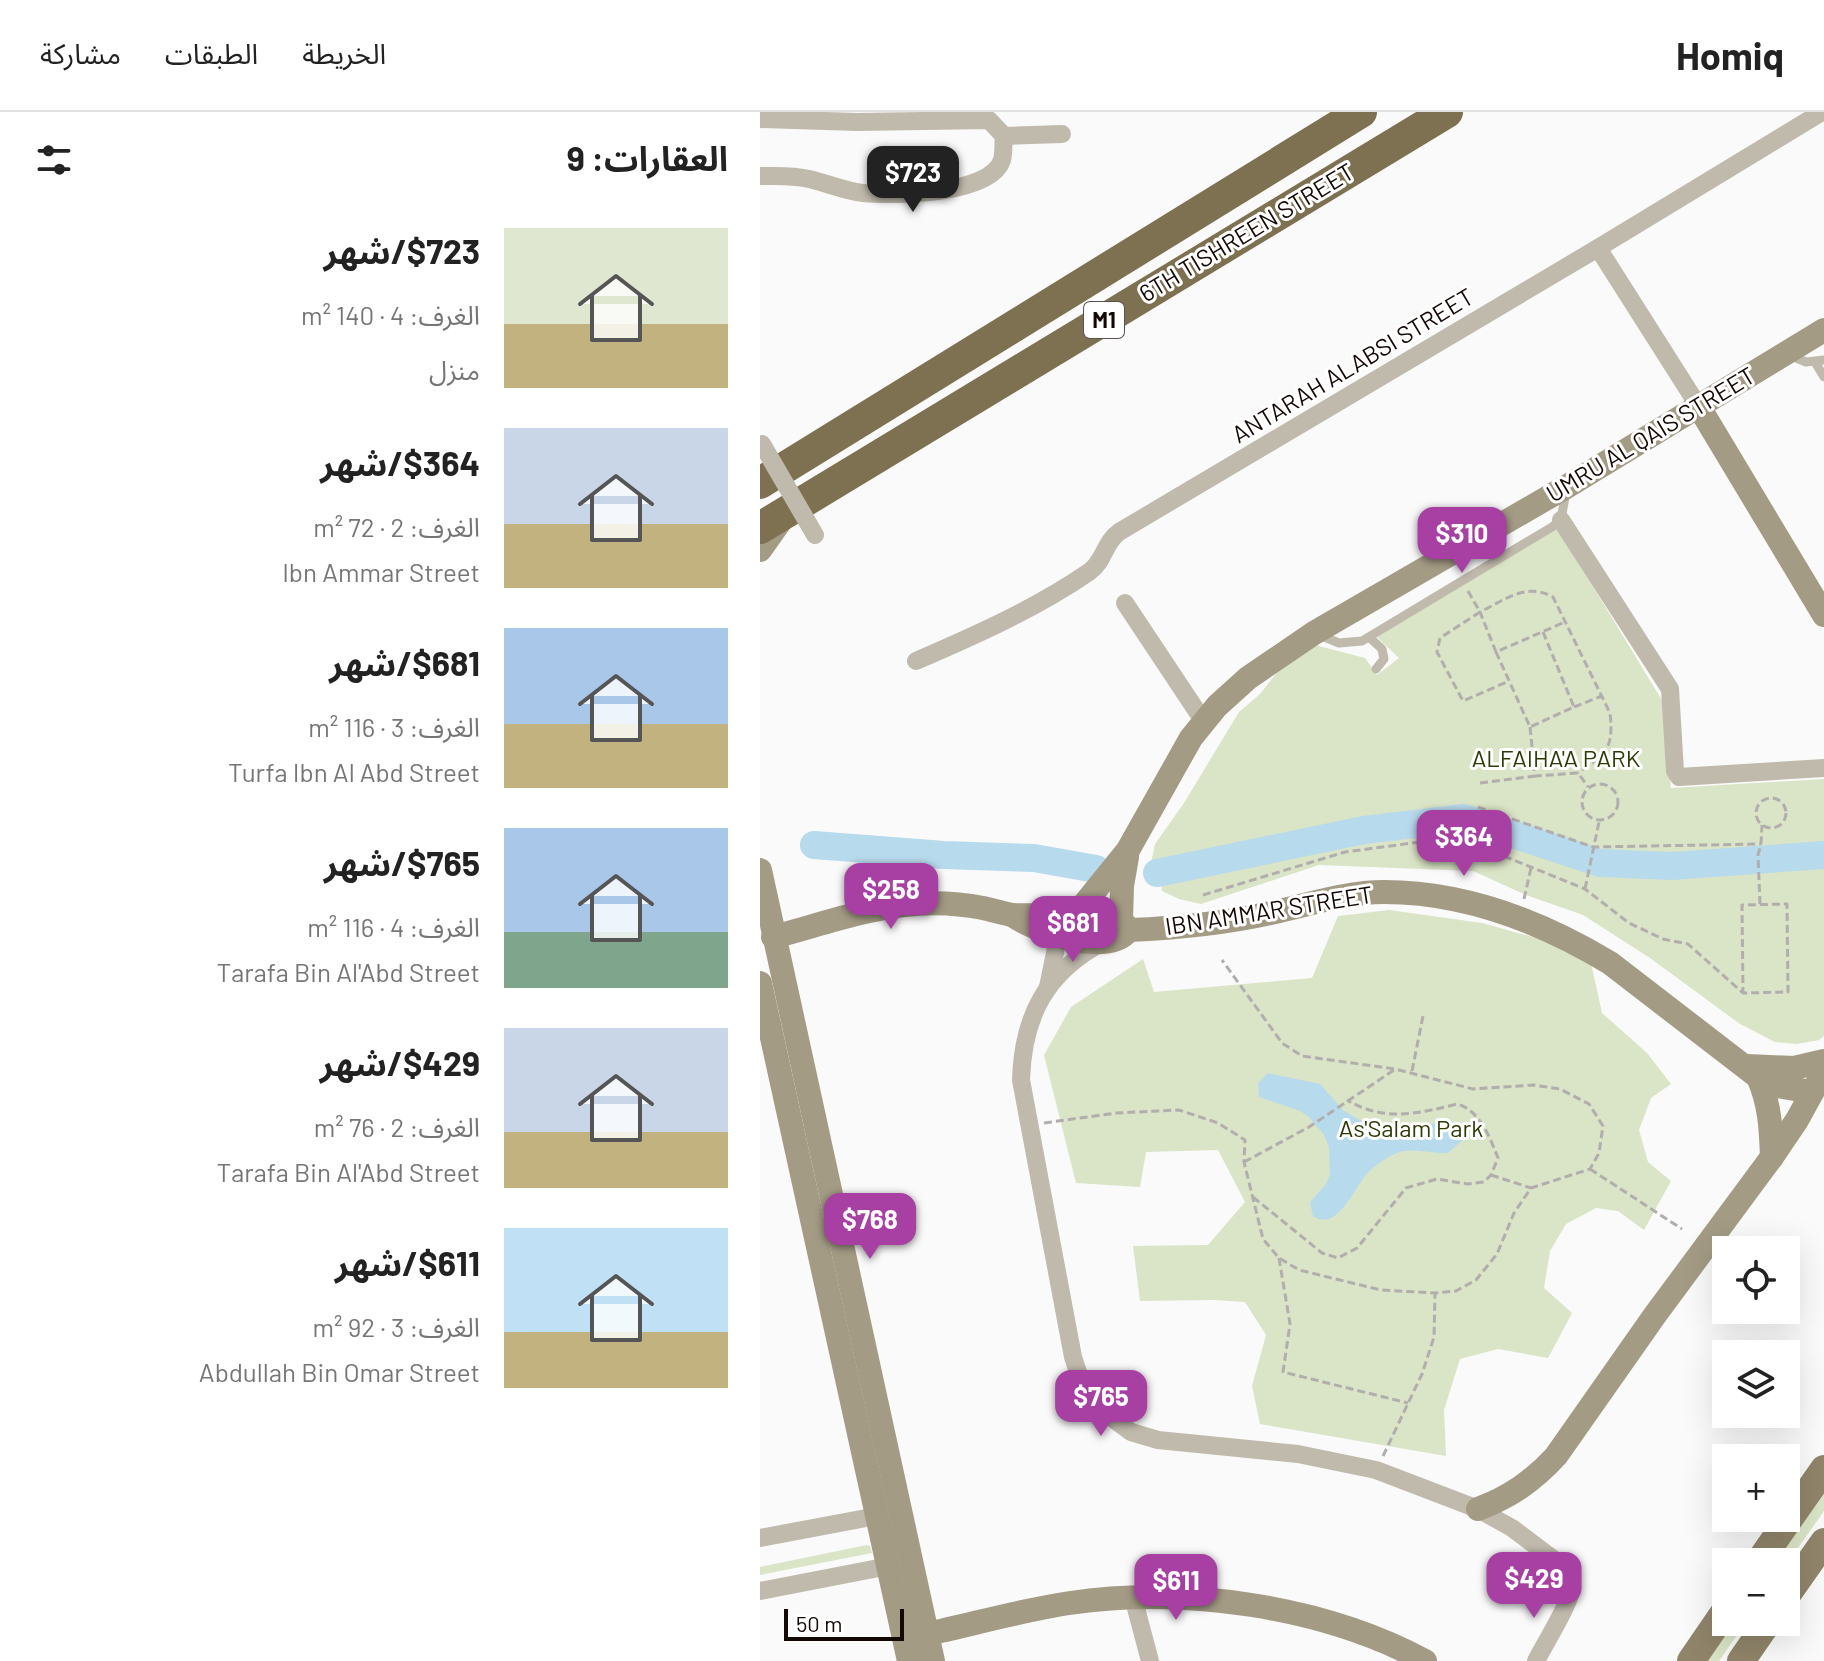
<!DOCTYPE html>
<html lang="ar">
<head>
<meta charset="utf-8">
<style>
  :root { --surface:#fff; --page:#f2f2f2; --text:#222; --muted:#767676; --line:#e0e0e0; --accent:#a840a4 }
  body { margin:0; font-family:Barlow,"Noto Sans Arabic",sans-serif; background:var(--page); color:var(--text); direction:rtl; height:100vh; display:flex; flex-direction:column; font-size:30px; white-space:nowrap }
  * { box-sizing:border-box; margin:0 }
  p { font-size:26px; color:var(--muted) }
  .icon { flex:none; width:44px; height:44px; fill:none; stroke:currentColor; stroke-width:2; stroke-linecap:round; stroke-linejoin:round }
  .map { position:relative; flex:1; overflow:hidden; direction:ltr }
  .drawer { display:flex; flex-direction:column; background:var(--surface); width:760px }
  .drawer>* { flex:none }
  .controls { position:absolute; left:952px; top:1124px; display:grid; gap:16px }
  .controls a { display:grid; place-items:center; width:88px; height:88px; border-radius:0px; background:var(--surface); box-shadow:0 8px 32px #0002; font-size:40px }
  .scale { position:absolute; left:24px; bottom:20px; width:120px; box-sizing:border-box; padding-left:8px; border:4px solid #140804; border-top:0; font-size:22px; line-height:28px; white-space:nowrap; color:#140804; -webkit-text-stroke:6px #fff; paint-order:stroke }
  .price { position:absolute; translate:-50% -68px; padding:0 18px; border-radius:16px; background:var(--accent); color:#fff; font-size:26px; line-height:52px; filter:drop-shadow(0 2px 4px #0008) }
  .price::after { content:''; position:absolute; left:50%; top:48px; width:24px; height:18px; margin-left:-12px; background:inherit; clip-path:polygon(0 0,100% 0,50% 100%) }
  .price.on { background:#222; color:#fff }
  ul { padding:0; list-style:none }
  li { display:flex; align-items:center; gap:24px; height:200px; padding:0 32px }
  li span { display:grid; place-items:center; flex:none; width:224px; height:160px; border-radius:0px; color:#555 }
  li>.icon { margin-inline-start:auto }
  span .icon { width:96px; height:96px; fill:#fffc; stroke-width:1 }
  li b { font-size:34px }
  h2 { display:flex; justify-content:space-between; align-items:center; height:96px; padding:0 32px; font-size:34px }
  header { display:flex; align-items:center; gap:48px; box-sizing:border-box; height:112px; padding:0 40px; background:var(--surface); border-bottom:2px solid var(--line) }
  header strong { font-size:38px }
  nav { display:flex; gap:44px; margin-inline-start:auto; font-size:28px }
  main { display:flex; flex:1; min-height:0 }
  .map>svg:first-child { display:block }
  .green { fill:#dae4c6 }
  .water { fill:#b8daed }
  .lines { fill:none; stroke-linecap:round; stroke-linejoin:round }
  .river { stroke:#b8daed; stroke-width:28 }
  .path { stroke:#b2aead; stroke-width:3; stroke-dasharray:8 4; stroke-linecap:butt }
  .lane { stroke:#c0baac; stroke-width:9 }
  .street { stroke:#c0baac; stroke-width:18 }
  .secondary { stroke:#a49b85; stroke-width:24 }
  .primary { stroke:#90856a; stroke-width:28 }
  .highway { stroke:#7e7152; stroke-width:32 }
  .street-bridge { stroke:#c0baac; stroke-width:18 }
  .labels { text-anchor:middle; stroke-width:6; stroke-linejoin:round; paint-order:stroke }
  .shield { fill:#fff; stroke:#5a524f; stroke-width:2 }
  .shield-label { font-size:22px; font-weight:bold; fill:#140804 }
  .street-label { font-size:24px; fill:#140804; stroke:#fff }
  .park-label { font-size:24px; fill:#2e3b05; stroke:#fff }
</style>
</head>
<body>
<header>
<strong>Homiq</strong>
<nav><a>الخريطة</a><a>الطبقات</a><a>مشاركة</a></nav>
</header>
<main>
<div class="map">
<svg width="1064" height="1549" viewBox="0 0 1064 1549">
  <rect width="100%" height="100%" fill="#fafafa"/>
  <!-- green -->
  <g class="green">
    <path d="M 797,415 L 903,590 L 911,676 L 1064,667 L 1064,924 L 1059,928 L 1037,932 L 1015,930 L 980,912 L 890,846 L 823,803 L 766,783 L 713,759 L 559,753 L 441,792 L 419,787 L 402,779 L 400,769 L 612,726 L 690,719 L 688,697 L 588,710 L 412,752 L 391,751 L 395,732 L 424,691 L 479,600 L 500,582 L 518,559 L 555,533 L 605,546 L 617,563 L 639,546 L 617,525 Z"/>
    <path d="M 629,798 L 722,811 L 780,827 L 831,851 L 842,901 L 887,941 L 911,972 L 891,986 L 879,1018 L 888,1050 L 911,1069 L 884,1118 L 858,1099 L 836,1096 L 806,1112 L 790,1139 L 784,1176 L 812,1201 L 788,1246 L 738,1237 L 700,1247 L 684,1298 L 686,1344 L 500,1312 L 492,1274 L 506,1223 L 485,1190 L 453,1188 L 380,1189 L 373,1134 L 448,1133 L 485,1090 L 458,1038 L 386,1040 L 380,1075 L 316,1071 L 284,943 L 311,895 L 383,847 L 394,880 L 552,866 L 578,804 Z"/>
    <path d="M 1064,1375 L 1064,1399 L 1026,1453 L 1026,1450 L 1009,1450 Z"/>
    <path d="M 107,1433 L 110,1434 L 112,1441 L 0,1463 L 0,1455 Z"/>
    <path d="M 967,1510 L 986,1510 L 959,1549 L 940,1549 Z"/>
  </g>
  <!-- water -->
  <path class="water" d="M 508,961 L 560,972 L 584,999 L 610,1014 L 629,1018 L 660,1016 L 686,1007 L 701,1013 L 705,1026 L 688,1041 C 673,1042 652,1035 637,1041 C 627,1045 613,1054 606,1063 C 594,1077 576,1121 553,1104 L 550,1090 L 566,1072 L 570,1063 L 569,1035 L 564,1023 L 548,1004 L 540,999 L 499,985 L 498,971 Z"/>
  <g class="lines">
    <!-- river -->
    <g class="river">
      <path d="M 54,733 L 184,743 L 274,746 L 336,757"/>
      <path d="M 397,761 L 604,718 L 704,706 L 840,751 L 912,754 L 1064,743"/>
    </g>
    <!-- path -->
    <g class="path">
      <path d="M 708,479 L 720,500 L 680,526 L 677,540 L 703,589 L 749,569"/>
      <path d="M 783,520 L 814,595 L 770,615 L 736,540 L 805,510"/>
      <path d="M 736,540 L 720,500 C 745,488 766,470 793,485 L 850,601 C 854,638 846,641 818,661"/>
      <path d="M 814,595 L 842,584"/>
      <path d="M 770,615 L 775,664 L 818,661 L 828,675"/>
      <path d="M 720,671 L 775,664"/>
      <circle cx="840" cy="690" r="18"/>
      <circle cx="1011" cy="701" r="15"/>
      <path d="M 718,695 L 833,735 L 1001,732"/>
      <path d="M 825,777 L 839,710"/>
      <path d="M 443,783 L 585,740 L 697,725 L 825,777 L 869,811 L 903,827 L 928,832 L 983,881 L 1028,880 L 1027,792 L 982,793 L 983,881"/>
      <path d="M 764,787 L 771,756"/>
      <path d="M 1000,792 L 998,743 L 1001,732 L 1002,713"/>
      <path d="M 652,959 L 663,904"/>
      <path d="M 284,1011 L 356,1001 L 419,998 L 458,1011 L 485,1028 L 484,1050 L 503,1127 L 519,1146 L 539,1158 L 621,1178 L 675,1181 L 696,1179 L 716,1168 L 737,1142 L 754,1101 L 771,1076 L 830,1057 L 839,1041 L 843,1014 L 829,992 L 800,977 L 773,973 L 713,977 L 635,957 L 542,944 L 522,931 L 462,848"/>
      <path d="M 484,1050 L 549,1015 L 634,958"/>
      <path d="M 830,1057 L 922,1117"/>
      <path d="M 731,1063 L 771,1076"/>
      <path d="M 493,1085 L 562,1141 L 578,1146 L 597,1136 L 646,1076 L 677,1067 L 708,1072 L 724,1070 L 731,1063 L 738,1046 C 730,1026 720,998 697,992 C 657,1002 624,1010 587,988"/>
      <path d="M 519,1146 L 530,1212 L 523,1260 L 648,1291"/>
      <path d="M 623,1344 L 662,1262 L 674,1225 L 675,1182"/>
    </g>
    <!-- lane -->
    <g class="lane">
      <path d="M 1029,243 L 1046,250 L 1064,248"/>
      <path d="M 1055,250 L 1064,265"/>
      <path d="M 557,522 L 579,531 L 602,529 L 792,415 L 801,408 L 806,379"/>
      <path d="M 609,525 L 622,537 L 624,547 L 616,557"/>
    </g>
    <!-- street -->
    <g class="street">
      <path d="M 0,7 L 97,10 L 229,8 L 244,24 L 302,22"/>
      <path d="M 0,64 C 17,64 33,63 49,67 C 67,71 85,79 103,81 C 133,84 231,83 242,48 C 244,41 243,31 244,24"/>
      <path d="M 838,136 L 939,295"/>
      <path d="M 801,408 L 910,577 L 915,659 L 919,665 L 1064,656"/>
      <path d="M 365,491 L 444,610"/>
      <path d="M 156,549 C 216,523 275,497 329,460 C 344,450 344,431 359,420 L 838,136 L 1062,0"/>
      <path d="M 343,830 C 286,860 263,904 261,968 L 313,1245 L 322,1272 L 337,1295 L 371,1320 L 398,1328 L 538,1342 L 616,1358 L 718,1397 L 752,1416 L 801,1453 C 807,1459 812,1466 812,1475 C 811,1490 784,1533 776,1549"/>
      <path d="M 288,875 L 298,826 L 305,813"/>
      <path d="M 0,1426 L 117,1404"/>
      <path d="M 0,1479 L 129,1454"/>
      <path d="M 373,1485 L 390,1549"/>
    </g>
    <!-- secondary -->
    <g class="secondary">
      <path d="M 939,295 L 1064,503"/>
      <path d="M 0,438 L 24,404"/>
      <path d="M 0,758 L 173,1549"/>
      <path d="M 317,801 L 368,738 L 431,626 L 457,594 L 488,566 L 554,521 L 806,375 L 1064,218"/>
      <path d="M 252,803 C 275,819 347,846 369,818 C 418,816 467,811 515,800 C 551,792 587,780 624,780 C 704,780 782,810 850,851 L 998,965 L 1017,974 L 1052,980"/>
      <path d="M 361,809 L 362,774 L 367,745"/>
      <path d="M 13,825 C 56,814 100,798 144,793 C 170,790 197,791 223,796 C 232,798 242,801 252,803 C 280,806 353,790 369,818"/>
      <path d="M 0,871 L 149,1549"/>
      <path d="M 987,954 L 1034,956 L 1064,949"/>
      <path d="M 998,965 C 1010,992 1011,1017 1012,1045"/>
      <path d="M 718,1397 C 750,1385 773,1369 796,1344 L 895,1203 L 1012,1045 L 1037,1008 L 1064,959"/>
      <path d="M 167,1522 C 214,1512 262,1498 310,1491 C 423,1474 563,1494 665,1549"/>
    </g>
    <!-- primary -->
    <g class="primary">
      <path d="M 999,1450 L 1064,1357"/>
      <path d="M 1026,1484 L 1064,1430"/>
      <path d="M 931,1549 L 966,1498"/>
      <path d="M 981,1549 L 1008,1510"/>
    </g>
    <!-- highway -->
    <g class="highway">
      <path d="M 0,371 L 601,0"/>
      <path d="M 0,416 L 687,0"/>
    </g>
    <!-- street-bridge -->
    <path class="street-bridge" d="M 2,332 L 55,423"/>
  </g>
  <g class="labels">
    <!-- shield labels -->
    <rect class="shield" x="324" y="190" width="40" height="36" rx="6"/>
    <g class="shield-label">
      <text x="344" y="216">M1</text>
    </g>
    <!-- street labels -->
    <g class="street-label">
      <text transform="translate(487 121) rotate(-31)" y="8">6TH TISHREEN STREET</text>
      <text transform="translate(593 254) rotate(-31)" y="8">ANTARAH ALABSI STREET</text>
      <text transform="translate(891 323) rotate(-31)" y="8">UMRU AL QAIS STREET</text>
      <text transform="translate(509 799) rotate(-9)" y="8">IBN AMMAR STREET</text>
    </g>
    <!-- park labels -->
    <g class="park-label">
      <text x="796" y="655">ALFAIHA'A PARK</text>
      <text x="651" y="1025">As'Salam Park</text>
    </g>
  </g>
</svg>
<div class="controls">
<a><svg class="icon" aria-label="locate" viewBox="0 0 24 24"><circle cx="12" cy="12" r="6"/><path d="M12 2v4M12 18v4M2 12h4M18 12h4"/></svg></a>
<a><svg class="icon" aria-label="layers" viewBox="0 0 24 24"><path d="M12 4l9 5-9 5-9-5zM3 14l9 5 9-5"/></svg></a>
<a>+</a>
<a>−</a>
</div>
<div class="scale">50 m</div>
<b class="price on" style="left:153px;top:102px">$723</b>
<b class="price" style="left:702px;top:463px">$310</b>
<b class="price" style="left:704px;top:766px">$364</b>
<b class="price" style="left:131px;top:819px">$258</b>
<b class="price" style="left:313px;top:852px">$681</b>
<b class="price" style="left:110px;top:1149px">$768</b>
<b class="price" style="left:341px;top:1326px">$765</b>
<b class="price" style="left:774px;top:1508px">$429</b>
<b class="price" style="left:416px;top:1510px">$611</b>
</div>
<section class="drawer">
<h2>العقارات: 9<svg class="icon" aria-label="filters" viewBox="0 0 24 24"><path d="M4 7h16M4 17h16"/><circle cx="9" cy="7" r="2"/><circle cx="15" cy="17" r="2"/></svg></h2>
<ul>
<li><span style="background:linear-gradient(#dfe7d0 60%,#c2b280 0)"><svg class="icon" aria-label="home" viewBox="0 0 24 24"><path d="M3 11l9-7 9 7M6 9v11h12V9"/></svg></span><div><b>$723/شهر</b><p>الغرف: 4 · 140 m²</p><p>منزل</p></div></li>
<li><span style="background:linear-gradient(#c9d6e8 60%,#c2b280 0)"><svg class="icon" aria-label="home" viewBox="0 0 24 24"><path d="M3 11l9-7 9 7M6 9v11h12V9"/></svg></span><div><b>$364/شهر</b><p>الغرف: 2 · 72 m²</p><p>Ibn Ammar Street</p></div></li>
<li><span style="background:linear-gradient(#a9c7e8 60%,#c2b280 0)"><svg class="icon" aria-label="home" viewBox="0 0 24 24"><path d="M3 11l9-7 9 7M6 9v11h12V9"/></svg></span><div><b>$681/شهر</b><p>الغرف: 3 · 116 m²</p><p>Turfa Ibn Al Abd Street</p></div></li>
<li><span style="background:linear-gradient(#a9c7e8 65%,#7fa58c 0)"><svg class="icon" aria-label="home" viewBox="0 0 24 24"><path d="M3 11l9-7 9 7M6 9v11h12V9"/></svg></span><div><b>$765/شهر</b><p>الغرف: 4 · 116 m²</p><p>Tarafa Bin Al'Abd Street</p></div></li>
<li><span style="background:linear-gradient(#c9d6e8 65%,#c2b280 0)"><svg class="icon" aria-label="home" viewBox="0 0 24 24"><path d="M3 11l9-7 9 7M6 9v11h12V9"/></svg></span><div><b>$429/شهر</b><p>الغرف: 2 · 76 m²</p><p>Tarafa Bin Al'Abd Street</p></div></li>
<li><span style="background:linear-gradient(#bfe0f5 65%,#c2b280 0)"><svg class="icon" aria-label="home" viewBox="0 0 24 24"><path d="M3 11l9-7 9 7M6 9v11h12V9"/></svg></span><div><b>$611/شهر</b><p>الغرف: 3 · 92 m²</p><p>Abdullah Bin Omar Street</p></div></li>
</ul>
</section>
</main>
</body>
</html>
